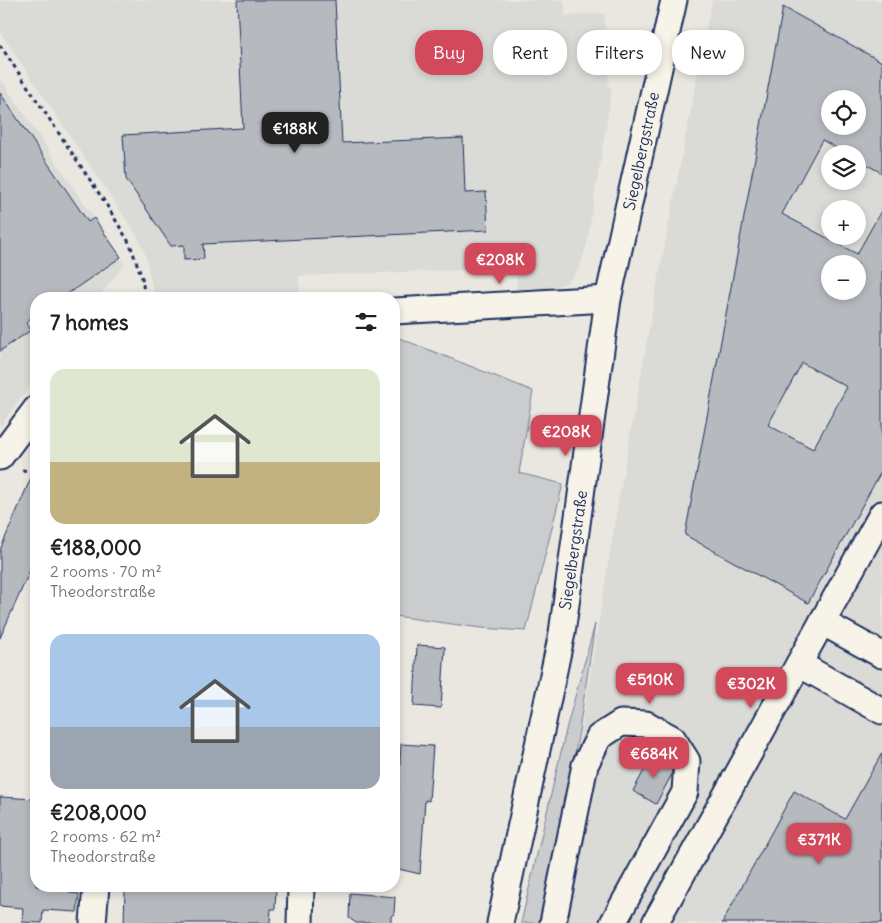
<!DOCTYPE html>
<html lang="en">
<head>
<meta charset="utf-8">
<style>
  :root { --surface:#fff; --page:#f2f2f2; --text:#202124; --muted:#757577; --accent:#d1495b }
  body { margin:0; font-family:Delius,sans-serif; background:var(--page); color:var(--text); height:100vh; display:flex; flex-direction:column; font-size:19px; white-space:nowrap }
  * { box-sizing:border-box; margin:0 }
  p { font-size:16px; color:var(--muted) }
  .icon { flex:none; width:28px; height:28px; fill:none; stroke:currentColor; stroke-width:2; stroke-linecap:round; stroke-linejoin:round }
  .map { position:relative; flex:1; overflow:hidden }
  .sheet { position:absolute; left:30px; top:292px; width:370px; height:600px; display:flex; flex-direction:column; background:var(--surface); border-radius:20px; box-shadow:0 2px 8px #0003 }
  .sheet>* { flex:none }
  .top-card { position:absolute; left:415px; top:30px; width:391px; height:45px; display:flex; gap:10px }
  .tools { position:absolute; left:821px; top:90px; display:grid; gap:10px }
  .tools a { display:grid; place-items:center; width:45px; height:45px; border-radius:50%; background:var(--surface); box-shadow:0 2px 8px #0003; font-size:25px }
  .price { position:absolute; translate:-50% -42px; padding:0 11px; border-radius:10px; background:var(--accent); color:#fff; font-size:16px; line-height:32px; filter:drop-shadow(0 1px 2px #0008) }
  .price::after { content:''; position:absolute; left:50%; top:30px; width:15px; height:11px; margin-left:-8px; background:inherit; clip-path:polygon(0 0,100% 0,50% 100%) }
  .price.on { background:#222; color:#fff }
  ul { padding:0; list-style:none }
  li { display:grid; align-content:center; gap:10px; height:265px; padding:0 20px }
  li span { display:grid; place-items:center; height:155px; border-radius:15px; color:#555 }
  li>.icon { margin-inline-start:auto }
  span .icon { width:90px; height:90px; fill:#fffc; stroke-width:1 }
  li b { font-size:21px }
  h2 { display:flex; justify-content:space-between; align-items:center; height:60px; padding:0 20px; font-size:21px }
  .tag { padding:0 18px; border-radius:20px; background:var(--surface); box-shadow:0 2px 8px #0003; font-size:18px; line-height:45px }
  .tag.on { background:var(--accent); color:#fff }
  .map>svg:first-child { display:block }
  .built { fill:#dadad6; fill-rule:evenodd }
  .green { fill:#cbcccd; stroke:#737e96 }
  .building { fill:#b6babf; stroke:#1b2f5e; fill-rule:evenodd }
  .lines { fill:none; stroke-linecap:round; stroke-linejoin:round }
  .street-casing { stroke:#1b2f5e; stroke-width:29 }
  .path { stroke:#1b2f5e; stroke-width:3; stroke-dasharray:4 4; stroke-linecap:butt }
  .street { stroke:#f7f3e8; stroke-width:25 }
  .labels { text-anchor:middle; stroke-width:5; stroke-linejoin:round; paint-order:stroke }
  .street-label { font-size:16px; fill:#1b2f5e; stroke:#f7f3e8 }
</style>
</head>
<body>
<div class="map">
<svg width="882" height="923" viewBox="0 0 882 923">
  <rect width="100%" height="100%" fill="#eae7e0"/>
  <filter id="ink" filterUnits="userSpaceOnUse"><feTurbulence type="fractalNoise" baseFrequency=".02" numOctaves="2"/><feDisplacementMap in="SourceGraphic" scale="10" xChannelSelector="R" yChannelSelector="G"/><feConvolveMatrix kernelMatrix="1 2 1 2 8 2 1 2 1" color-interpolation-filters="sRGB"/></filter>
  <g filter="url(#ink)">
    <!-- built -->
    <g class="built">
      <path d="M 0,0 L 564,0 L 565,16 L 604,13 L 609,87 L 612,88 L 587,244 L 580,266 L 572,278 L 564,284 L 551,288 L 517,289 L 516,268 L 299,276 L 300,297 L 161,299 L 154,293 L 145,254 L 138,237 L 0,32 Z"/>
      <path d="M 712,0 L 882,0 L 882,923 L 544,923 L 582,724 L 616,515 L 654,301 ZM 830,99 L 858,99 L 858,126 L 830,126 ZM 830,154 L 858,154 L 858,181 L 830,181 ZM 830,209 L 858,209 L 858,236 L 830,236 ZM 830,264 L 858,264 L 858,291 L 830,291 Z"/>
      <path d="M 0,78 L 125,264 L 97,299 L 36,299 L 36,377 L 0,427 Z"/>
    </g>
    <!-- green -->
    <g class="green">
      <path d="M 394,336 L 533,391 L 519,473 L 563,484 L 526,631 L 481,628 L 394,616 Z"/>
      <path d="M 595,624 L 579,731 L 543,923 L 521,923 L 567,726 Z"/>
    </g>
    <!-- building -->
    <g class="building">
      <path d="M 237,0 L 335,0 L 342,143 L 463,138 L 465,193 L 486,192 L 488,230 L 203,244 L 204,259 L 184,260 L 184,245 L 171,246 L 126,179 L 123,135 L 243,128 Z"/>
      <path d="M 783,7 L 882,62 L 882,173 L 858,160 L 858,154 L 847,154 L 822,140 L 782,214 L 857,254 L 882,209 L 882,470 L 808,603 L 685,535 ZM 830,99 L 858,99 L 858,126 L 830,126 ZM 830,264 L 858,264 L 858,291 L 830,291 ZM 802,363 L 847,387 L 813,449 L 768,425 Z"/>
      <path d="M 0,93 L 88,222 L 94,218 L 121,257 L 60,299 L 36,299 L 36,314 L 26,322 L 31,330 L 0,351 Z"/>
      <path d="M 36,466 L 36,557 L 0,638 L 0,550 Z"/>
      <path d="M 417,645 L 445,647 L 441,708 L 414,706 Z"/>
      <path d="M 401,744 L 433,746 L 429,801 L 425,800 L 420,874 L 394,868 L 394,822 L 397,822 Z"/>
      <path d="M 882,753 L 882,923 L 722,923 L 794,791 L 845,819 Z"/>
      <path d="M 653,754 L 672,765 L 672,774 L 656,804 L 633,791 Z"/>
      <path d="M 0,797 L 36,799 L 36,886 L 71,886 L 70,893 L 79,894 L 77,912 L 43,910 L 42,923 L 22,922 L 23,908 L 0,906 Z"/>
      <path d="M 194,886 L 276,886 L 275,909 L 271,909 L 270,923 L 124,923 L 125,887 L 154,890 Z"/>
      <path d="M 350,893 L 395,897 L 394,914 L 391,916 L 391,923 L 356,923 L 349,918 Z"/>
    </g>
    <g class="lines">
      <!-- street casing -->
      <g class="street-casing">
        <g id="street">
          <path d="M 394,311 L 608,299"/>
          <path d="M 0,457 L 36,409"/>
          <path d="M 822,622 L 882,655"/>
          <path d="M 799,664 L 882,711"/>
          <path d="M 93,923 L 96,886"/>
          <path d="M 300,923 L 301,886"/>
          <path d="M 500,923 L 562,633 L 608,299 L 674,0"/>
          <path d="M 553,923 L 585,765 L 599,737 L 621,723 L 646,724 L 673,739 L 687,761 L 685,792 L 613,923"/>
          <path d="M 655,923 L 882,514"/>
        </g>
      </g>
      <!-- path -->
      <g class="path">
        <path d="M 0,45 L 106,204 L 130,244 L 142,278 L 145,299"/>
        <path d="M 22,470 L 36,472"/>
      </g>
      <!-- street -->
      <use href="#street" class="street"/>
    </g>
  </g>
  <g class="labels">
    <!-- street labels -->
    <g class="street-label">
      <text transform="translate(641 151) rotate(-78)" y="6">Siegelbergstraße</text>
      <text transform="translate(573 550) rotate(-82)" y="6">Siegelbergstraße</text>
    </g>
  </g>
</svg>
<div class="tools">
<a><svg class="icon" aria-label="locate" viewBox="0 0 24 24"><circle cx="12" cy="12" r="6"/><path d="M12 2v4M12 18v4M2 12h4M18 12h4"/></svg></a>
<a><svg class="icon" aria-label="layers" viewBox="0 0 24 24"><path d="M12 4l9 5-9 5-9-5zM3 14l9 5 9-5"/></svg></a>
<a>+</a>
<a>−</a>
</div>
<b class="price on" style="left:295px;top:154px">€188K</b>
<b class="price" style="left:500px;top:285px">€208K</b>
<b class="price" style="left:566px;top:457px">€208K</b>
<b class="price" style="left:650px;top:705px">€510K</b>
<b class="price" style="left:751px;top:709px">€302K</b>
<b class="price" style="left:654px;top:779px">€684K</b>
<b class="price" style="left:819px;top:865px">€371K</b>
<div class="top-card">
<a class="tag on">Buy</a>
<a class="tag">Rent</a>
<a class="tag">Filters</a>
<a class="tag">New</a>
</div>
<section class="sheet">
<h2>7 homes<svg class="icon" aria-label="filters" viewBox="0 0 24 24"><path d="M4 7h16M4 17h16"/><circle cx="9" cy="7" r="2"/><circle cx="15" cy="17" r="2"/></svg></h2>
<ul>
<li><span style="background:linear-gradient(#dfe7d0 60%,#c2b280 0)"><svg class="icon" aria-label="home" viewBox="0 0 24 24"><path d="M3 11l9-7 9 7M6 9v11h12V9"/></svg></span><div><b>€188,000</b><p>2 rooms · 70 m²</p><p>Theodorstraße</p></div></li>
<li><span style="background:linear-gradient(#a9c7e8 60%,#9aa5b1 0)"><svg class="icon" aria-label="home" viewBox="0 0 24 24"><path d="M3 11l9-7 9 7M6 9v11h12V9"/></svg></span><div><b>€208,000</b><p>2 rooms · 62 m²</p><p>Theodorstraße</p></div></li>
</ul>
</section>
</div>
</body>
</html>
